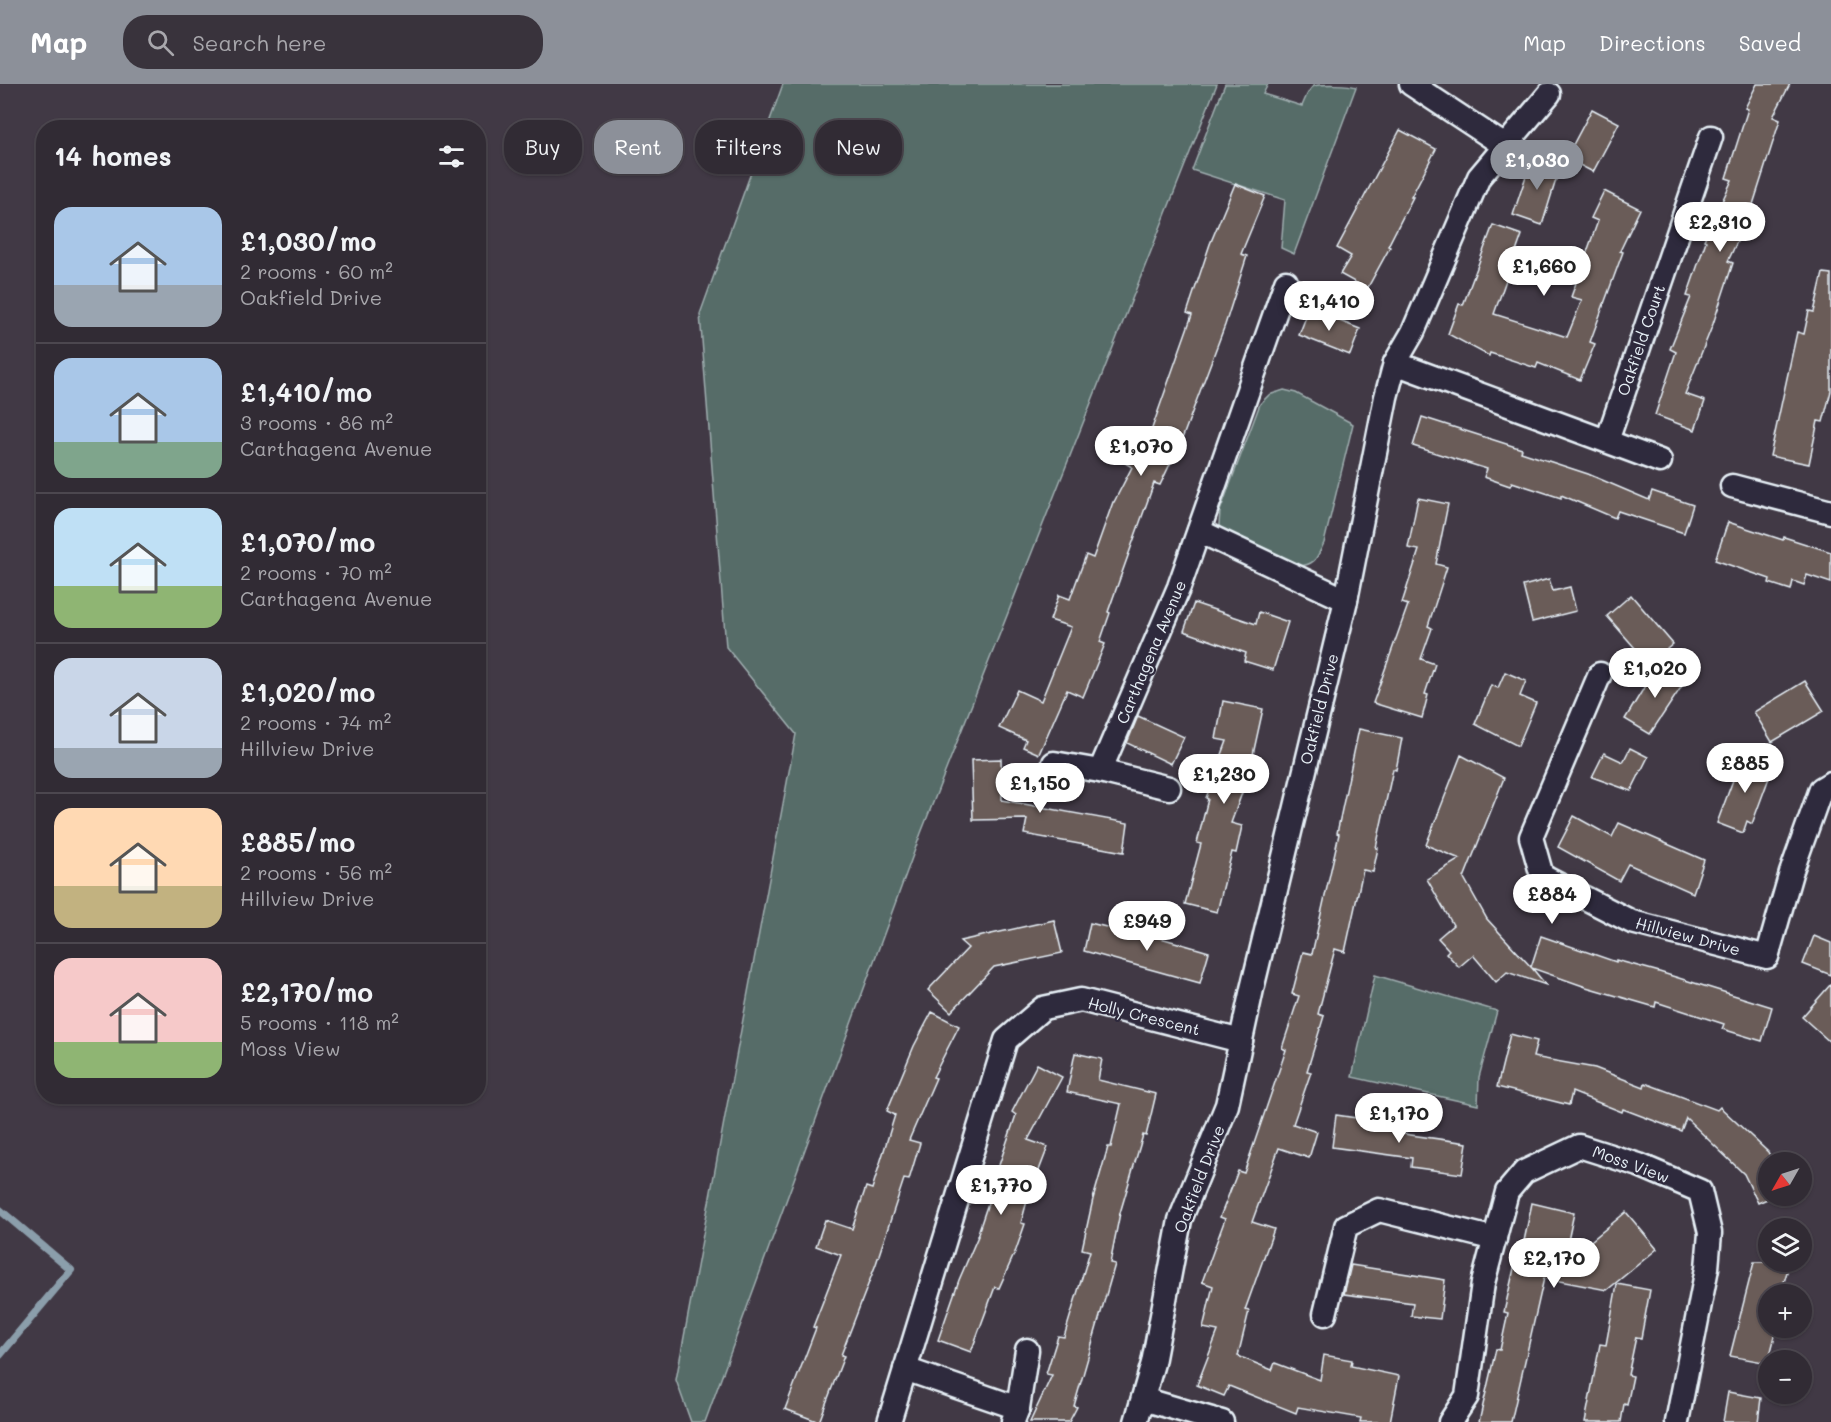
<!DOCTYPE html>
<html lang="en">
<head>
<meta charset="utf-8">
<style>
  :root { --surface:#312b34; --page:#39333c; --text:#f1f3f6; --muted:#a8a7ac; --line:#4c474f; --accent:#8c9099 }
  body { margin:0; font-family:Mali,sans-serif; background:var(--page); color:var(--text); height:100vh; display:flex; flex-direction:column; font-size:22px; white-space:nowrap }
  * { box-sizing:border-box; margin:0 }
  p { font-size:20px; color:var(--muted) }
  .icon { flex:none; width:33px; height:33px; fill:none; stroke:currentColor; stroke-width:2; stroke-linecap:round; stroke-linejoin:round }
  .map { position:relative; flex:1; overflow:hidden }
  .side { position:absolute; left:36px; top:36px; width:450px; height:984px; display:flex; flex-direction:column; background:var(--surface); border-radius:24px; box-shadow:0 2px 4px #0004,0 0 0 2px var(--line) }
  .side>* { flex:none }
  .hud { position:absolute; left:504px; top:36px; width:570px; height:54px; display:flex; gap:12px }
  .needle { width:39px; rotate:231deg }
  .buttons { position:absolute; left:1758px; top:1068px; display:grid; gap:12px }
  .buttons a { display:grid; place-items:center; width:54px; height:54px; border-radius:50%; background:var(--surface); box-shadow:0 2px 4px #0004,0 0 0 2px var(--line); font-size:30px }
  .price { position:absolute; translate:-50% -51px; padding:0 14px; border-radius:21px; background:#fff; color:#222; font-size:20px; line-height:39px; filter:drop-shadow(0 2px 3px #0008) }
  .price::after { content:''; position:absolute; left:50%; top:36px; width:18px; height:14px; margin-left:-9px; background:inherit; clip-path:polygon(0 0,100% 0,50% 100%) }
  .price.selected { background:var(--accent); color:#fff }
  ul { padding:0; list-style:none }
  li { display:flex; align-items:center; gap:18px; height:150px; padding:0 18px }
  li+li { border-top:2px solid var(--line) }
  li span { display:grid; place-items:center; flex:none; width:168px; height:120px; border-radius:18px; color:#555 }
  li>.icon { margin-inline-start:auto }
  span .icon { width:72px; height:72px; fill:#fffc; stroke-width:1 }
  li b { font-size:26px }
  h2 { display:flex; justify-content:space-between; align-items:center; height:72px; padding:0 18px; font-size:26px }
  .tag { padding:0 21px; border-radius:24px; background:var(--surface); box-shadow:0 2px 4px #0004,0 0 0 2px var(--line); font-size:21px; line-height:54px }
  .tag.selected { background:var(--accent); color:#fff }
  header { display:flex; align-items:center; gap:36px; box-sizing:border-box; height:84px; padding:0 30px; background:var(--accent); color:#fff }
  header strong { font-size:28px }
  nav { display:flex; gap:33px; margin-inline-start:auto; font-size:21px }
  .search { width:420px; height:54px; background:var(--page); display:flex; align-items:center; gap:15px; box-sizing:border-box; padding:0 21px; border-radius:24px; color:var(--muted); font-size:22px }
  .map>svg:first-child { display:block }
  .green { fill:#566c67; stroke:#9faeb0; stroke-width:1.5 }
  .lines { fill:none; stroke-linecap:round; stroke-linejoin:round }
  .stream { stroke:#8b9eab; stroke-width:8 }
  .building { fill:#6b5c59; stroke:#e8f1f8; stroke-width:1.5 }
  .street-casing { stroke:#e8f1f8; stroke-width:27 }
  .street { stroke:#2f2a3d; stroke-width:22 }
  .labels { text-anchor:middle; stroke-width:4.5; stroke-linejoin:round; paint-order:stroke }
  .street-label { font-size:16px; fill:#e8f1f8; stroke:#2f2a3d }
</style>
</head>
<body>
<header>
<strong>Map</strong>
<div class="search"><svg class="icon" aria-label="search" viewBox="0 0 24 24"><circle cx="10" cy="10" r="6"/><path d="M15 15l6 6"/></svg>Search here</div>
<nav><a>Map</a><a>Directions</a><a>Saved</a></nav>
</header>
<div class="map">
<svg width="1831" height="1338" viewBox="0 0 1831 1338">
  <rect width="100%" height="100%" fill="#413945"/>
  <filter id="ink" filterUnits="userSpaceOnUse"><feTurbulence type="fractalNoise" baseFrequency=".0167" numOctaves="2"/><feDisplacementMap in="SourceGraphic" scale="12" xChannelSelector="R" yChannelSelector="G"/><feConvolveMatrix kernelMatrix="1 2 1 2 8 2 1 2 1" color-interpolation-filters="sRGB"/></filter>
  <g filter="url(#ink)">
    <!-- green -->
    <g class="green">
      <path d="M 783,0 L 1217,0 L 921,749 L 705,1338 L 691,1338 L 676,1296 L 796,650 L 726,563 L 700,230 Z"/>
      <path d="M 1225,0 L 1268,0 L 1263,10 L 1302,22 C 1305,16 1308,5 1314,2 C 1321,0 1349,0 1356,3 L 1294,170 L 1281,164 L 1285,116 L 1192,86 Z"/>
      <path d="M 1284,306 L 1296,309 L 1353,340 L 1324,459 C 1317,473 1316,481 1298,482 L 1223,452 L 1219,441 L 1220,427 L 1260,320 L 1269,311 Z"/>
      <path d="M 1375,891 L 1497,927 L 1479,993 L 1478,1021 L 1352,993 Z"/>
    </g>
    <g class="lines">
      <!-- stream -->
      <path class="stream" d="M 0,1126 L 71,1186 L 0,1271"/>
    </g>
    <!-- building -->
    <g class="building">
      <path d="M 1757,0 L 1790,0 L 1773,33 L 1780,36 L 1750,130 L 1728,177 L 1733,179 L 1713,240 L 1685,310 L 1705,317 L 1695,346 L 1655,331 L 1676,268 L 1670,265 L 1691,213 L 1687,212 L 1706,157 L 1704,156 L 1732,96 L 1726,94 L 1748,25 L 1745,24 Z"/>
      <path d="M 1592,25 L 1619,39 L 1593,88 L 1566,74 Z"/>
      <path d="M 1400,46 L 1436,65 L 1411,113 L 1413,113 L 1388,162 L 1390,163 L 1367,205 L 1340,190 L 1351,172 L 1337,164 Z"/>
      <path d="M 1532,74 L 1560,83 L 1542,141 L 1513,131 Z"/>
      <path d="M 1235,100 L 1265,112 L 1241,170 L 1247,172 L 1225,241 L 1182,355 L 1160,401 L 1154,399 L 1108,528 L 1110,529 L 1100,558 L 1105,560 L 1083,613 L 1067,606 L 1039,670 L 1023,663 L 1026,656 L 999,644 L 1017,606 L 1041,617 L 1071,543 L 1050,536 L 1059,511 L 1070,515 L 1086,471 L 1093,474 L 1113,418 L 1114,418 L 1132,383 L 1125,379 L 1140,348 L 1149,353 L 1192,231 L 1187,229 L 1210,160 Z"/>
      <path d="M 1604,107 L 1640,125 L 1620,167 L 1623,168 L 1590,258 L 1595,260 L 1580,296 L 1538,279 L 1536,284 L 1490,269 L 1489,272 L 1448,250 L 1459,220 L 1463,221 L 1493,141 L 1522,151 L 1494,230 L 1567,253 L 1582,216 L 1571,213 L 1598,137 L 1591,134 Z"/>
      <path d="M 1823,189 L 1831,190 L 1831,307 L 1823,338 L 1818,337 L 1809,380 L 1770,372 L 1797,248 L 1804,250 L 1809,227 L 1814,228 Z"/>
      <path d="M 1309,225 L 1360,245 L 1350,271 L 1299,251 Z"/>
      <path d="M 1422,333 L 1522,365 L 1521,368 L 1588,390 L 1649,416 L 1652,407 L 1693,421 L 1684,449 L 1618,427 L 1615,434 L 1561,411 L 1561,414 L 1512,398 L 1510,402 L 1484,393 L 1487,385 L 1413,362 Z"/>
      <path d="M 1418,414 L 1448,420 L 1436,480 L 1447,483 L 1428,542 L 1432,544 L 1421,575 L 1435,580 L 1425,610 L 1428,611 L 1422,634 L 1373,619 L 1408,521 L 1402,519 L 1419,466 L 1408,464 Z"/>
      <path d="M 1728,438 L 1783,456 L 1784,453 L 1831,468 L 1831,499 L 1807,491 L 1804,501 L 1793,497 L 1791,506 L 1769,499 L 1770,495 L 1715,476 Z"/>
      <path d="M 1549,495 L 1553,507 L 1570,503 L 1576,527 L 1532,538 L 1523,502 Z"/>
      <path d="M 1631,511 L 1673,560 L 1649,580 L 1607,532 Z"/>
      <path d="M 1194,519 L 1256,540 L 1259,528 L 1288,538 L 1273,586 L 1244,577 L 1246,569 L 1184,547 Z"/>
      <path d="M 1659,579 L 1686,596 L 1650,650 L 1625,635 Z"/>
      <path d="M 1505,588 L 1526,597 L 1520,612 L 1536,619 L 1518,662 L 1475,640 L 1491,601 L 1498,604 Z"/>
      <path d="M 1805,597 L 1824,627 L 1772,658 L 1754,628 Z"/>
      <path d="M 1223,617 L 1263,625 L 1252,675 L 1254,676 L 1231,739 L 1242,742 L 1236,769 L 1232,768 L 1217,828 L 1185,820 L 1201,760 L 1197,759 L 1208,715 L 1206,714 L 1227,657 L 1216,655 Z"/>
      <path d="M 1138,632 L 1184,653 L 1171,680 L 1127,659 Z"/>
      <path d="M 1359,645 L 1402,654 L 1396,686 L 1393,685 L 1376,764 L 1378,764 L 1373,788 L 1363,786 L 1345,868 L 1335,865 L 1318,930 L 1324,932 L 1307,987 L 1311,988 L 1293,1040 L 1317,1048 L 1309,1074 L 1279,1064 L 1252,1138 L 1274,1145 L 1245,1226 L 1249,1227 L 1238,1272 L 1272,1286 L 1275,1279 L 1320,1296 L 1324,1271 L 1352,1276 L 1351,1282 L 1399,1292 L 1390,1338 L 1360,1338 L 1361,1334 L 1298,1323 L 1296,1329 L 1229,1302 L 1224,1312 L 1197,1301 L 1218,1247 L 1203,1244 L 1213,1202 L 1202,1198 L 1225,1135 L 1220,1133 L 1238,1087 L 1244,1089 L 1286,966 L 1282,964 L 1299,912 L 1292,910 L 1303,868 L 1312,870 L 1339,750 L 1337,749 Z"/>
      <path d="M 1630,664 L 1648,673 L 1631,707 L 1592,693 L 1604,669 L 1623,678 Z"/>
      <path d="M 1461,671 L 1504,694 L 1464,794 L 1487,835 L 1531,883 L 1541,852 L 1616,878 L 1616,876 L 1656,887 L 1772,923 L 1762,957 L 1722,945 L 1724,940 L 1656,918 L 1655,923 L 1586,903 L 1532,884 L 1546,901 L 1507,888 L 1496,898 L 1473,871 L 1459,883 L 1446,869 L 1449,866 L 1438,854 L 1453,841 L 1427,795 L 1460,775 L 1426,761 Z"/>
      <path d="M 1742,672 L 1773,683 L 1752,740 L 1747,737 L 1743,749 L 1717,739 Z"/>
      <path d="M 1001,675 L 1002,716 L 1128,739 L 1124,768 L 1024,750 L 1027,735 L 973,736 L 971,676 Z"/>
      <path d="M 1574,732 L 1612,753 L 1619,739 L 1704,776 L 1693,809 L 1628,780 L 1619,797 L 1558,763 Z"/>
      <path d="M 1054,836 L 1062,869 L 994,883 L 951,928 L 928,906 L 968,864 L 960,857 Z"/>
      <path d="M 1090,839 L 1139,851 L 1140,848 L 1209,868 L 1200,899 L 1084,867 Z"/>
      <path d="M 1814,852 L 1831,859 L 1831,891 L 1803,880 Z"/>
      <path d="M 1831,900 L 1831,959 L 1802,933 Z"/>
      <path d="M 932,928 L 959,942 L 933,993 L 936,994 L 909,1056 L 920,1059 L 909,1096 L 904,1095 L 876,1180 L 841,1271 L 844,1272 L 819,1338 L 785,1325 L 816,1244 L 813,1243 L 841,1171 L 816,1162 L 825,1136 L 852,1145 L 866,1103 L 872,1105 L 895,1031 L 887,1027 L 914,962 Z"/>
      <path d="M 1510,950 L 1537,957 L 1533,973 L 1595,984 L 1644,1003 L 1645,999 L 1717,1026 L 1720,1023 L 1768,1068 L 1773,1078 L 1768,1078 L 1768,1112 L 1774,1112 L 1758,1119 L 1744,1090 L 1686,1034 L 1681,1047 L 1623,1025 L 1622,1028 L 1572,1008 L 1569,1021 L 1497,1003 Z"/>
      <path d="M 1075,969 L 1102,975 L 1098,996 L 1156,1010 L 1146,1052 L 1143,1051 L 1120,1129 L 1110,1179 L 1115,1180 L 1074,1322 L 1077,1323 L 1069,1338 L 1030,1338 L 1052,1291 L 1046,1290 L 1058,1252 L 1064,1253 L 1090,1167 L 1082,1165 L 1093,1115 L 1108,1063 L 1111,1063 L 1121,1020 L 1067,1008 Z"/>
      <path d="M 1037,980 L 1062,993 L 1028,1056 L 1048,1063 L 1038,1089 L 1035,1088 L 1021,1139 L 1025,1140 L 1016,1166 L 999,1204 L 995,1203 L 971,1268 L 938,1256 L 959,1196 L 978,1152 L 977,1152 L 989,1116 L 985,1115 L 992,1089 L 996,1090 L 1016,1031 L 1012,1028 Z"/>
      <path d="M 1336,1031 L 1398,1040 L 1397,1049 L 1467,1059 L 1462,1090 L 1411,1083 L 1412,1074 L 1332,1063 Z"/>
      <path d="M 1532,1119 L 1574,1129 L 1563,1180 L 1626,1128 L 1657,1165 L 1607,1206 L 1544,1194 L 1511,1338 L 1479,1338 L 1496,1265 L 1500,1266 L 1508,1229 L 1504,1228 L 1515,1180 L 1519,1181 Z"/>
      <path d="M 1754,1178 L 1790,1178 L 1781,1208 L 1786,1210 L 1768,1210 L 1768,1244 L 1777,1244 L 1768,1279 L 1730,1272 Z"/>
      <path d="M 1351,1181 L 1445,1196 L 1440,1235 L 1411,1232 L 1413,1219 L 1344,1210 Z"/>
      <path d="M 1617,1200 L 1650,1206 L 1641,1254 L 1636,1253 L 1628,1291 L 1633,1292 L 1627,1321 L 1624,1320 L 1621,1338 L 1585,1338 L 1600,1260 L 1606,1261 Z"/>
      <path d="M 1728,1308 L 1761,1314 L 1758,1338 L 1723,1338 Z"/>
    </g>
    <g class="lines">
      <!-- street casing -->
      <g class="street-casing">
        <g id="street">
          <path d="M 1411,0 L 1505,62"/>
          <path d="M 1395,279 L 1660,377"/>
          <path d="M 1607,357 L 1711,53"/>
          <path d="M 1732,402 L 1831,428"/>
          <path d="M 1199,447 L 1346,516"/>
          <path d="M 1600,590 L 1531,753 L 1542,792 L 1632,838 L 1767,873 L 1791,789 L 1821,705 L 1831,699"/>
          <path d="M 1054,679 L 1100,687 L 1169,704"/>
          <path d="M 1100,687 L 1179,503 L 1286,198"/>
          <path d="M 1325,1230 L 1346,1142 L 1379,1126 L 1495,1155"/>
          <path d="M 905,1285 L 1018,1324"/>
          <path d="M 1143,1315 L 1222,1338"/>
          <path d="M 1013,1337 L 1018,1324 L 1027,1266"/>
          <path d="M 889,1338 L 1006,956 L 1043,924 L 1081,916 L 1241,957"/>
          <path d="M 1136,1338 L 1153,1279 L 1180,1136 L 1227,1021 L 1252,905 L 1346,516 L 1386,313 L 1395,279 L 1413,248 L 1479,93 L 1549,10"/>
          <path d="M 1450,1338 L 1467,1312 L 1483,1199 L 1507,1108 L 1524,1088 L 1579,1062 L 1639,1081 L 1700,1107 L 1710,1149 L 1707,1184 L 1677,1338"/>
        </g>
      </g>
      <!-- street -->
      <use href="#street" class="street"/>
    </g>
  </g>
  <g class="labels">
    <!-- street labels -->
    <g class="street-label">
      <text transform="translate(1641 256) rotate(-71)" y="6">Oakfield Court</text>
      <text transform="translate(1151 568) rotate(-67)" y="6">Carthagena Avenue</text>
      <text transform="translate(1319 625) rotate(-76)" y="6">Oakfield Drive</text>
      <text transform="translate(1688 852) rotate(15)" y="6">Hillview Drive</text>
      <text transform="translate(1144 932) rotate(14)" y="6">Holly Crescent</text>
      <text transform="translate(1631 1080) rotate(20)" y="6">Moss View</text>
      <text transform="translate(1199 1095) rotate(-69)" y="6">Oakfield Drive</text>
    </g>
  </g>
</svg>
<div class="buttons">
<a><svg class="needle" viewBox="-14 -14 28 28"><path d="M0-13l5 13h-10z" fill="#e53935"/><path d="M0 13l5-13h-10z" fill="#a8a7ac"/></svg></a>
<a><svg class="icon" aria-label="layers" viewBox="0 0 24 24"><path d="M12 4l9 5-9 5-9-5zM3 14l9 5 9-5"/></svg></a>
<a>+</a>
<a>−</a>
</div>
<b class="price selected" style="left:1537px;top:107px">£1,030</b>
<b class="price" style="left:1720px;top:169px">£2,310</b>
<b class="price" style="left:1544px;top:213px">£1,660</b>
<b class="price" style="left:1329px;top:248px">£1,410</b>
<b class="price" style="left:1141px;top:393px">£1,070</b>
<b class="price" style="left:1655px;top:615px">£1,020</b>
<b class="price" style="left:1745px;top:710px">£885</b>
<b class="price" style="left:1224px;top:721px">£1,230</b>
<b class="price" style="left:1040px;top:730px">£1,150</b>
<b class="price" style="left:1552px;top:841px">£884</b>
<b class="price" style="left:1147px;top:868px">£949</b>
<b class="price" style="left:1399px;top:1060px">£1,170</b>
<b class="price" style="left:1001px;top:1132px">£1,770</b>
<b class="price" style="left:1554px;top:1205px">£2,170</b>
<div class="hud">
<a class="tag">Buy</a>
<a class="tag selected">Rent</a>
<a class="tag">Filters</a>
<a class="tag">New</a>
</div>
<section class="side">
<h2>14 homes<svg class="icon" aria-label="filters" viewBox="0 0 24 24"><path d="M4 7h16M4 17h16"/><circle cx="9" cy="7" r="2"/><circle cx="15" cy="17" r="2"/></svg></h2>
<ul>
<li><span style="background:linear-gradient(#a9c7e8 65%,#9aa5b1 0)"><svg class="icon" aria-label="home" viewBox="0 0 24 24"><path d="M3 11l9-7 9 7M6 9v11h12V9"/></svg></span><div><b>£1,030/mo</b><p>2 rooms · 60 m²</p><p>Oakfield Drive</p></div></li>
<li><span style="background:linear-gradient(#a9c7e8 70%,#7fa58c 0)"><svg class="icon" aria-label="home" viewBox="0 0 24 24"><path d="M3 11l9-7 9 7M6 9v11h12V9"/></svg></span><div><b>£1,410/mo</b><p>3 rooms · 86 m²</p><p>Carthagena Avenue</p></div></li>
<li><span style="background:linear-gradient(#bfe0f5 65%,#8fb573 0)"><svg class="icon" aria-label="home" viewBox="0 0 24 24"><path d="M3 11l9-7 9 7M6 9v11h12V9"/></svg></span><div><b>£1,070/mo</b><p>2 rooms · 70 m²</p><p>Carthagena Avenue</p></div></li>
<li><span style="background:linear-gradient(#c9d6e8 75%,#9aa5b1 0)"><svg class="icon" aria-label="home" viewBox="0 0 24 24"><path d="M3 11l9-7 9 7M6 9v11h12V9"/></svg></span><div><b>£1,020/mo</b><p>2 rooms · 74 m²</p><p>Hillview Drive</p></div></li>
<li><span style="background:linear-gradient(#ffd9b3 65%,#c2b280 0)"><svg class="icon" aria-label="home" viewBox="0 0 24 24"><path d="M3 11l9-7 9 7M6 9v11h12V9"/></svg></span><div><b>£885/mo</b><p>2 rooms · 56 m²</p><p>Hillview Drive</p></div></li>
<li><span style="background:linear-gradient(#f6c9c9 70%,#8fb573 0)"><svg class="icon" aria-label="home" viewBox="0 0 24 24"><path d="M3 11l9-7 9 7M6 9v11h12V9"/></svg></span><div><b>£2,170/mo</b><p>5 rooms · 118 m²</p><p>Moss View</p></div></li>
</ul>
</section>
</div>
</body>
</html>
